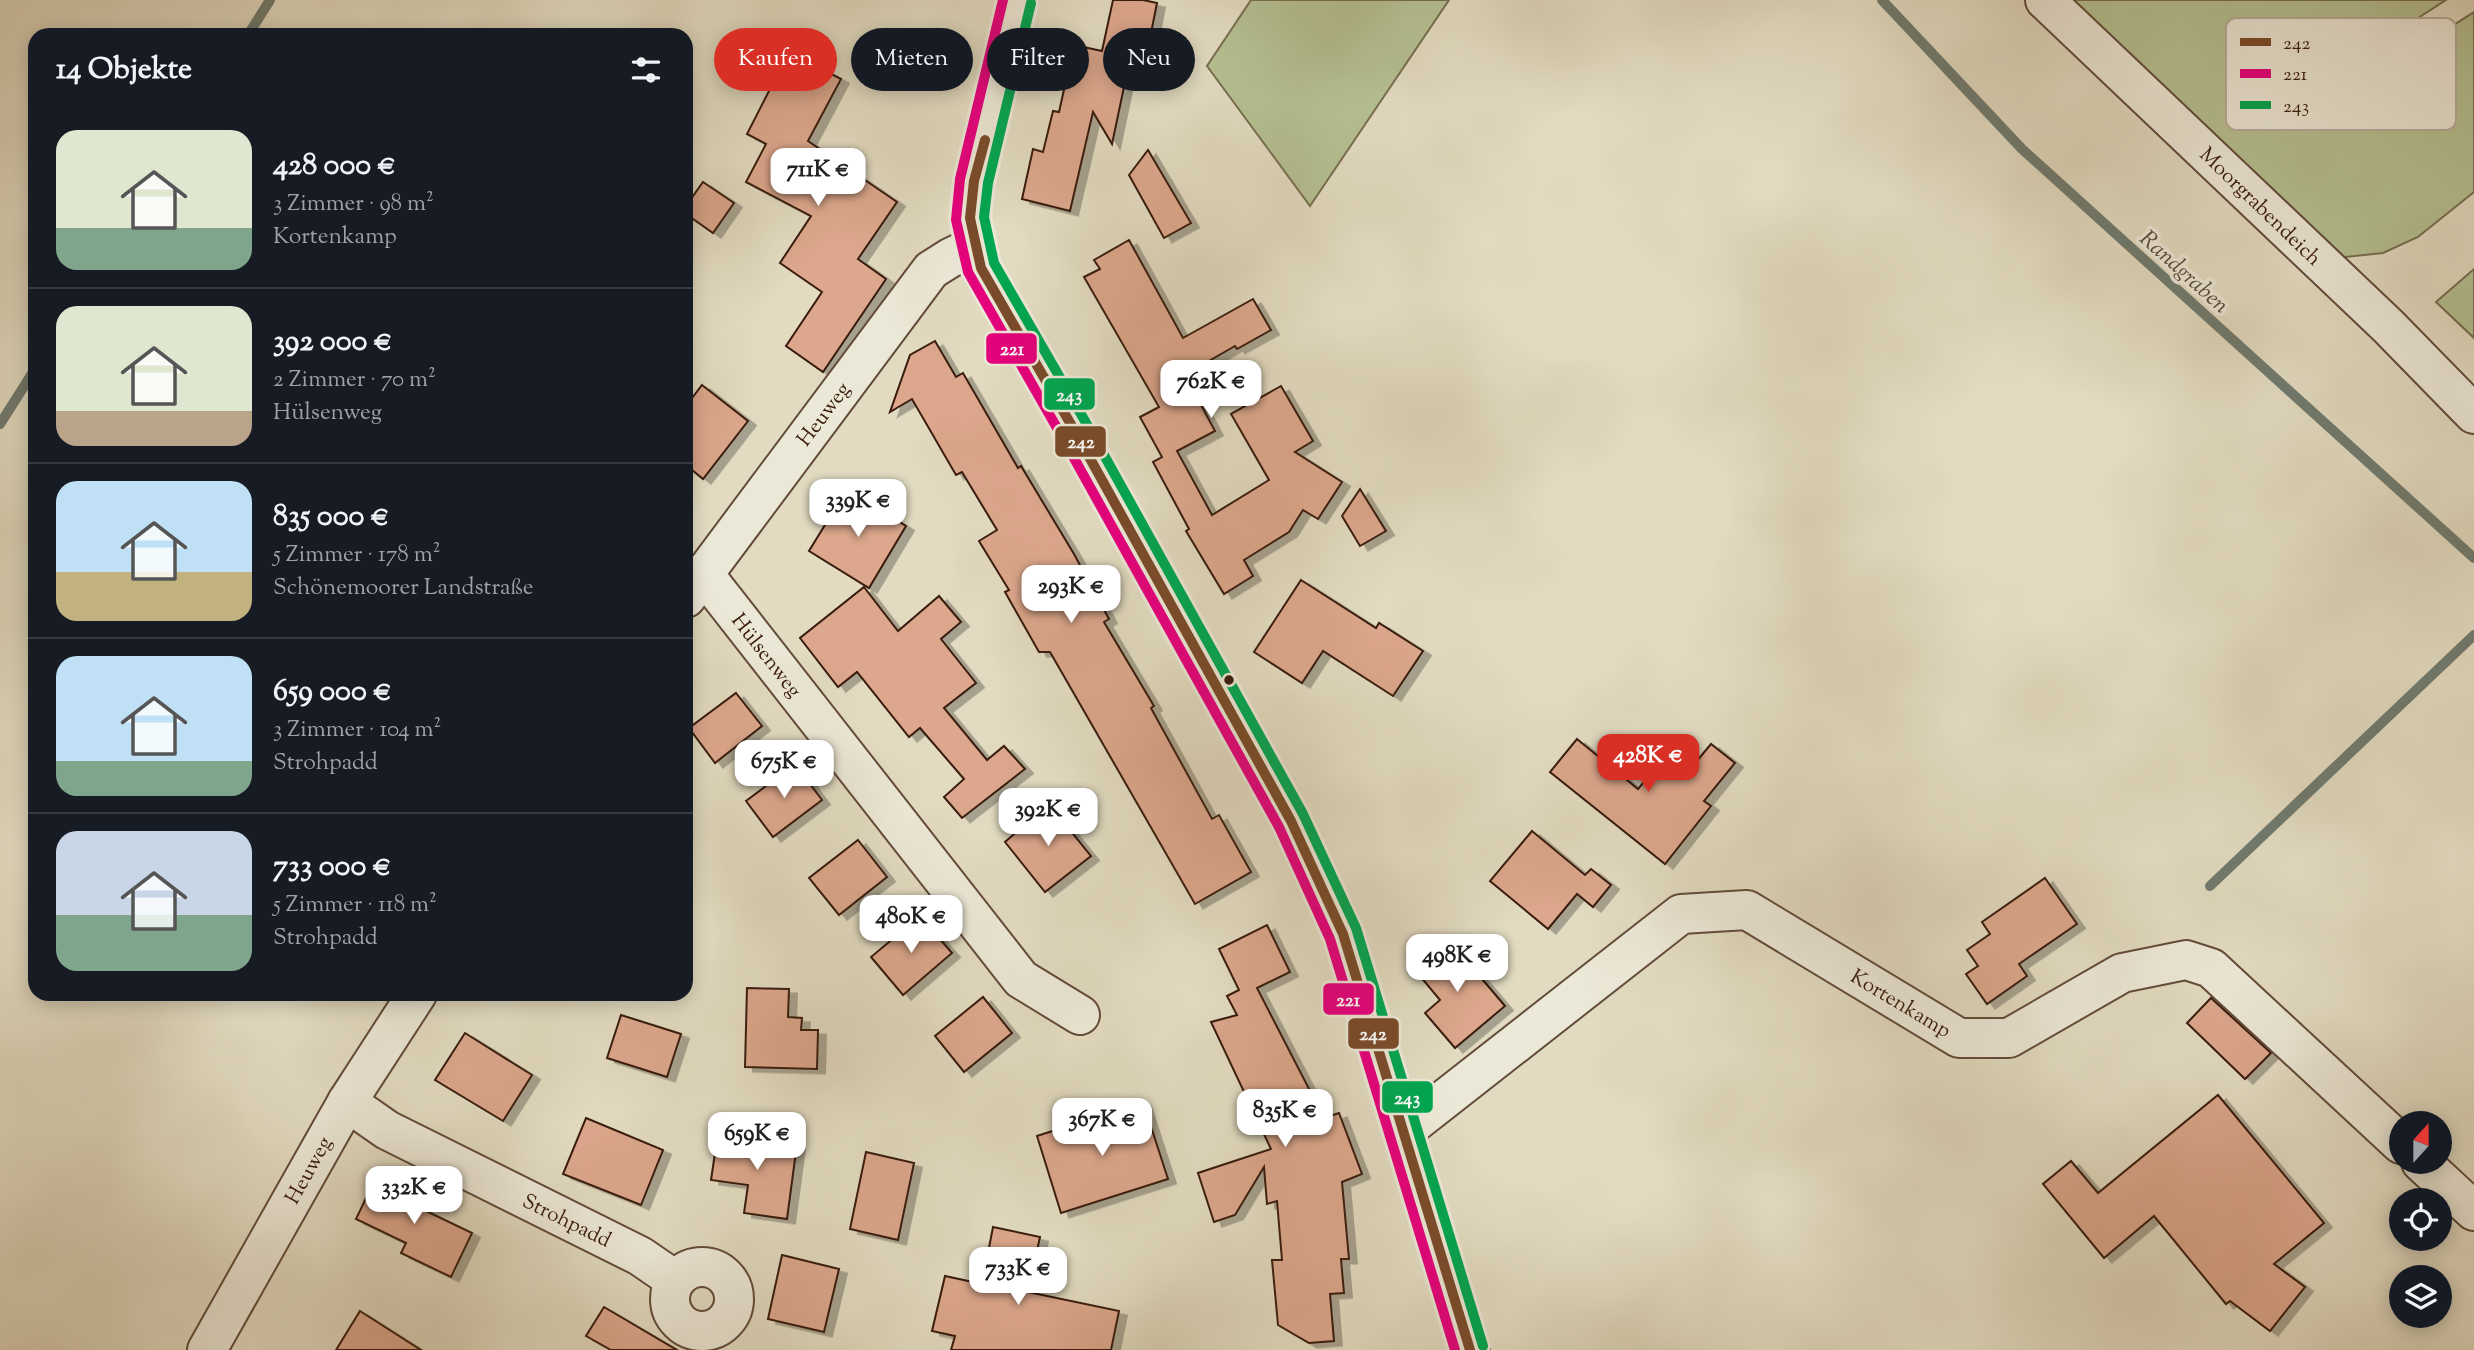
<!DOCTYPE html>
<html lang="de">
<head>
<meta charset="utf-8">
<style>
  :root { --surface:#171b24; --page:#20242c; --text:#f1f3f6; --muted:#9ea1a6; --line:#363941; --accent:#d93025 }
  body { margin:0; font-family:"Sorts Mill Goudy",serif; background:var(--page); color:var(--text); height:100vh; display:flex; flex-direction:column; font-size:26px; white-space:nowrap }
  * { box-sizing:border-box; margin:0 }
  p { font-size:23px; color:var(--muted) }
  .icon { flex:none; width:38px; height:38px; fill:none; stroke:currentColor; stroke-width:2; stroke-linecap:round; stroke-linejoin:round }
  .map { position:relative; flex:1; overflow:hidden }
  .side { position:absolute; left:28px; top:28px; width:665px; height:973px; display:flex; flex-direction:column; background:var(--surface); border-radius:21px; box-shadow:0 4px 18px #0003 }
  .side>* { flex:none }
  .hud { position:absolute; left:714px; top:28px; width:665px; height:63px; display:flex; gap:14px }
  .needle { width:46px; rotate:21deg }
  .controls { position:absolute; left:2389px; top:1111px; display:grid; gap:14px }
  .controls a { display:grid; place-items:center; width:63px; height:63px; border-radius:50%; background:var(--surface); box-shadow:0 4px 18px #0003; font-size:35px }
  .price { position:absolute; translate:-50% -60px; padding:0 16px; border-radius:14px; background:#fff; color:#222; font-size:23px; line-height:46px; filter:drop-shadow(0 2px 4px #0008) }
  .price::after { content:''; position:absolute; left:50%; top:42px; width:21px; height:16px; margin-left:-10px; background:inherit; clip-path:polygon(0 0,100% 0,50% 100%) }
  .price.current { background:var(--accent); color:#fff }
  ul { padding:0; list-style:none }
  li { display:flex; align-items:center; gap:21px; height:175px; padding:0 28px }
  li+li { border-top:2px solid var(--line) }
  li span { display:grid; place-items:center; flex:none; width:196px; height:140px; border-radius:21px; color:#555 }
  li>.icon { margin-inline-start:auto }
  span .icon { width:84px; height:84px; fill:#fffc; stroke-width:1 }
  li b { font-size:30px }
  h2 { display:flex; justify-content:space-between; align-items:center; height:84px; padding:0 28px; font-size:30px }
  .pill { padding:0 24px; border-radius:32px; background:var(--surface); box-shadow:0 4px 18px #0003; font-size:24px; line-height:63px }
  .pill.current { background:var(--accent); color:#fff }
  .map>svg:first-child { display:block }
  .green { fill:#b5c092; stroke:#776e50; stroke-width:2 }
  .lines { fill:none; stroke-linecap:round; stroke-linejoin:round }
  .stream { stroke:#707b6f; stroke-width:10 }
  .building { fill:#dca78c; stroke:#391b0d; stroke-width:2; filter:url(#shadow) }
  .minor-casing { stroke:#634b3a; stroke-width:42 }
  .minor { stroke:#ece8d7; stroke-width:38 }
  .bus-1-casing { stroke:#ece8d7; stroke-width:16 }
  .bus-2-casing { stroke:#ece8d7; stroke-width:16 }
  .bus-3-casing { stroke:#ece8d7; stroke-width:16 }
  .bus-1 { stroke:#7a4b2a; stroke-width:10 }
  .bus-2 { stroke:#e5007d; stroke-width:10 }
  .bus-3 { stroke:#00a651; stroke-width:10 }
  .bus-dot { fill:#391b0d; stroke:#ece8d7; stroke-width:2.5 }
  .labels { text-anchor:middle; stroke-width:7; stroke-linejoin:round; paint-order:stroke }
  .street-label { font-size:21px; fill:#391b0d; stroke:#ece8d7 }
  .water-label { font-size:23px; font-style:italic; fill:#554b3e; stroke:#ece8d7 }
  .key { fill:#ece8d7; stroke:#b6aa9a; stroke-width:2 }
  .key-label { font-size:19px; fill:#391b0d }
  .line-badge { stroke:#ece8d7; stroke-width:2.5 }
  .badge-label { font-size:19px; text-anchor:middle; font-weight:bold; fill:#fff }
</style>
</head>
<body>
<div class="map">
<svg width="2474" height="1350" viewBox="0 0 2474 1350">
  <defs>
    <filter id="shadow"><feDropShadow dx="8" dy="4.5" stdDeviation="0" flood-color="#0004"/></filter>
  </defs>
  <rect width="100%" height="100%" fill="#e2dbc1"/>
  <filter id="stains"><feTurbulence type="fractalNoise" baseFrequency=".00286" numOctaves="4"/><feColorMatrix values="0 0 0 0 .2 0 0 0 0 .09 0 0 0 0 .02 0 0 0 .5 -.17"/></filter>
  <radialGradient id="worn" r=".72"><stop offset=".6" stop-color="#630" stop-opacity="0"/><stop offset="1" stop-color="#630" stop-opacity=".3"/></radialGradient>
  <!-- green -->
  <g class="green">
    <path d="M 1251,0 L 1449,0 L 1310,206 L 1207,66 Z"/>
    <path d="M 2061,0 L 2446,0 L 2390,36 L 2308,71 L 2397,61 L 2474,12 L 2474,192 L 2418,237 L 2383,253 L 2336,258 Z"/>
    <path d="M 2474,269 L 2474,338 L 2436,302 Z"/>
  </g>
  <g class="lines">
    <!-- stream -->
    <g class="stream">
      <path d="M 1882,0 L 2022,149 L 2474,558"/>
      <path d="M 248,35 L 270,0"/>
      <path d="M 0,424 L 35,369"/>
      <path d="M 2210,886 L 2474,635"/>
    </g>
  </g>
  <!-- building -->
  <g class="building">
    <path d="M 1113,0 L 1143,0 L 1157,3 L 1151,33 L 1136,30 L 1112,144 L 1093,112 L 1070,211 L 1022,199 L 1033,149 L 1043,152 L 1053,111 L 1059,112 L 1074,45 L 1102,51 Z"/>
    <path d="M 789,52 L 841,79 L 808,141 L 897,202 L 858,259 L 886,279 L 823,372 L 786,346 L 822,292 L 780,263 L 811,216 L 746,182 L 766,144 L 747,134 Z"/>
    <path d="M 1148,150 L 1191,223 L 1164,238 L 1129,175 Z"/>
    <path d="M 703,182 L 734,203 L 713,233 L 686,214 L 686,206 Z"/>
    <path d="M 1129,240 L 1183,338 L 1253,299 L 1271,330 L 1237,349 L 1235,346 L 1185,375 L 1215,431 L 1177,451 L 1212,515 L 1269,480 L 1231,414 L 1281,386 L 1313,441 L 1295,452 L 1342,482 L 1318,519 L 1303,510 L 1289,532 L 1244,560 L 1253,576 L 1224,594 L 1186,531 L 1189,529 L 1153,462 L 1162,457 L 1140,417 L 1159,407 L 1084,277 L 1100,269 L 1094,260 Z"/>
    <path d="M 935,341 L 956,377 L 963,373 L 1018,468 L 1021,466 L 1074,554 L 1109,619 L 1104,622 L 1154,706 L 1151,708 L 1212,819 L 1219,815 L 1251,872 L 1195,904 L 1050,652 L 1039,652 L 1005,592 L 1009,590 L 979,541 L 997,530 L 962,472 L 956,475 L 912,399 L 890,412 L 910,355 Z"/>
    <path d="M 702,385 L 748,421 L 703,479 L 686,465 L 686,406 Z"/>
    <path d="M 847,489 L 906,526 L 869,588 L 809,551 Z"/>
    <path d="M 1360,489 L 1386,531 L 1360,546 L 1342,516 Z"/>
    <path d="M 1301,580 L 1376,628 L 1379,623 L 1423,651 L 1393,696 L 1323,651 L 1302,683 L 1254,652 Z"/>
    <path d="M 864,587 L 898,631 L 939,596 L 961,622 L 941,639 L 976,683 L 944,708 L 987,760 L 1004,746 L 1025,769 L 962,818 L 944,797 L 964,779 L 920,728 L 909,737 L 857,672 L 838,687 L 800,638 Z"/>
    <path d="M 736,693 L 762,726 L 715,763 L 689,728 Z"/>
    <path d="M 1577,739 L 1638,789 L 1674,744 L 1696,762 L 1711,744 L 1735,763 L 1704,801 L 1711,806 L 1665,864 L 1550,772 Z"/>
    <path d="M 795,764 L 822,800 L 773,837 L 746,801 Z"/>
    <path d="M 1049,804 L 1091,856 L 1045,892 L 1005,842 Z"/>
    <path d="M 1532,831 L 1585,875 L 1591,869 L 1611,885 L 1593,907 L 1577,894 L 1548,929 L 1490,881 Z"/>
    <path d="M 858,840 L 887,877 L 839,915 L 809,878 Z"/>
    <path d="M 2045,878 L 2077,924 L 2019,964 L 2027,976 L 1987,1004 L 1966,974 L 1978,966 L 1967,950 L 1990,934 L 1982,922 Z"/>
    <path d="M 920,916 L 952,953 L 903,995 L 871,957 Z"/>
    <path d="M 1267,925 L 1290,972 L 1257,988 L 1324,1118 L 1339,1113 L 1362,1174 L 1342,1182 L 1349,1259 L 1341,1259 L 1344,1293 L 1330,1294 L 1334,1341 L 1309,1343 L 1278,1325 L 1272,1260 L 1282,1260 L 1277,1201 L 1267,1204 L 1264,1167 L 1235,1215 L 1214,1222 L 1198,1173 L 1271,1149 L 1211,1022 L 1237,1015 L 1227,996 L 1239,990 L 1219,949 Z"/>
    <path d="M 1449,940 L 1505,1006 L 1455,1048 L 1425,1013 L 1440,1000 L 1414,969 Z"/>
    <path d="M 747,988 L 789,989 L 788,1017 L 802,1018 L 801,1030 L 818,1030 L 817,1069 L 745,1067 Z"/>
    <path d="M 983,997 L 1012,1033 L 964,1072 L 935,1036 Z"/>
    <path d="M 2211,998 L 2271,1053 L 2245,1079 L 2187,1023 Z"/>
    <path d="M 621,1015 L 681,1034 L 667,1077 L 607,1058 Z"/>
    <path d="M 465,1033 L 532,1075 L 503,1121 L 435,1080 Z"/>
    <path d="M 2218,1095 L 2324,1223 L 2274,1264 L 2305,1287 L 2270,1331 L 2230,1301 L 2226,1304 L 2154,1216 L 2104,1258 L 2043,1184 L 2071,1161 L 2098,1193 Z"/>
    <path d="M 1143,1102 L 1168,1179 L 1061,1213 L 1037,1136 Z"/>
    <path d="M 586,1118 L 663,1150 L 641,1205 L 563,1174 Z"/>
    <path d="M 718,1133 L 797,1144 L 787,1219 L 744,1213 L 748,1185 L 711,1180 Z"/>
    <path d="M 866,1152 L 914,1163 L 898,1240 L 850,1229 Z"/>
    <path d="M 377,1175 L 427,1199 L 422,1209 L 472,1233 L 451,1277 L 401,1253 L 406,1243 L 356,1219 Z"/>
    <path d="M 993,1227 L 1040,1237 L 1028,1292 L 1119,1311 L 1111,1350 L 951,1350 L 955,1336 L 932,1331 L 945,1276 L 982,1284 Z"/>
    <path d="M 782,1255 L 839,1269 L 824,1332 L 768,1319 Z"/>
    <path d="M 604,1307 L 677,1350 L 611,1350 L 586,1336 Z"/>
    <path d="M 360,1311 L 421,1350 L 336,1350 Z"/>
  </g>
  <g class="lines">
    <!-- minor casing -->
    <g class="minor-casing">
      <g id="minor">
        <path d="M 1017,0 L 974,181 L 970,218 L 981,268 L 1077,435 L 1291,821 L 1343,934 L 1470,1350"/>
        <path d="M 2045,0 L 2388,326 L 2474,414"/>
        <path d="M 703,573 L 1021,979 L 1080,1015"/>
        <path d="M 686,598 L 931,270 L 950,258 L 975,246"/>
        <path d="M 347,1102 L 387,1130 L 640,1256 L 675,1280"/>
        <path d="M 1404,1131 L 1681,914 L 1747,910 L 1959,1038 L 2009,1038 L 2122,973 L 2186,960 L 2211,968 L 2401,1144"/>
        <path d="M 2421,1162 L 2474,1211"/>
        <circle cx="702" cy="1299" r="32"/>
        <path d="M 207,1350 L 347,1102 L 417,994"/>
      </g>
    </g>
    <!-- minor -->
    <use href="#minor" class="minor"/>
    <!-- bus-1 casing -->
    <g class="bus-1-casing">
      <path id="bus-1" d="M 985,140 L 974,181 L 970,218 L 981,268 L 1077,435 L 1291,821 L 1343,934 L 1470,1350"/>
    </g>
    <!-- bus-2 casing -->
    <g class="bus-2-casing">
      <path id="bus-2" d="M 1003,0 L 960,179 L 956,220 L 968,272 L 1065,442 L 1279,827 L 1330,939 L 1455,1350"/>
    </g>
    <!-- bus-3 casing -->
    <g class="bus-3-casing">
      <path id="bus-3" d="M 1031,3 L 988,183 L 984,217 L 994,263 L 1089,428 L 1303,814 L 1356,928 L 1483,1346"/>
    </g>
    <!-- bus-1 -->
    <use href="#bus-1" class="bus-1"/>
    <!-- bus-2 -->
    <use href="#bus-2" class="bus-2"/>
    <!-- bus-3 -->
    <use href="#bus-3" class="bus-3"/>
  </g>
  <!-- markers -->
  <circle class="bus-dot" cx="1229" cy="680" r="6"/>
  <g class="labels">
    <!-- street labels -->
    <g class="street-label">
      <text transform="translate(2261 206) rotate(44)" y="7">Moorgrabendeich</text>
      <text transform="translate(823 414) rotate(-53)" y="7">Heuweg</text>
      <text transform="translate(767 655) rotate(52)" y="7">Hülsenweg</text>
      <text transform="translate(1901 1003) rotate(31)" y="7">Kortenkamp</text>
      <text transform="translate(308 1170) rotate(-61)" y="7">Heuweg</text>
      <text transform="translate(567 1220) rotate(26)" y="7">Strohpadd</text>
    </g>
    <!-- water labels -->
    <g class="water-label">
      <text transform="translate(2185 271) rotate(42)" y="8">Randgraben</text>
    </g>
  </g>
  <!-- legend -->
  <rect x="2226" y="18" width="230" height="112" rx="10" class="key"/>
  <rect x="2240" y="38" width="31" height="8" fill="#7a4b2a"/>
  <rect x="2240" y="69" width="31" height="9" fill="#e5007d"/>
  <rect x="2240" y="101" width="31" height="8" fill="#00a651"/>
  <g class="key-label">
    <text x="2283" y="49">242</text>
    <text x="2283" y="80">221</text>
    <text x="2283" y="112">243</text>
  </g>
  <g class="line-badge">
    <rect x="985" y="332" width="53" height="33" rx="7" fill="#e5007d"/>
    <rect x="1043" y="377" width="53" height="34" rx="7" fill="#00a651"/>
    <rect x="1054" y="425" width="53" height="33" rx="7" fill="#7a4b2a"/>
    <rect x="1322" y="982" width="53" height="34" rx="7" fill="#e5007d"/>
    <rect x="1347" y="1017" width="53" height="33" rx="7" fill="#7a4b2a"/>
    <rect x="1381" y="1080" width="53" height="34" rx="7" fill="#00a651"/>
  </g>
  <g class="badge-label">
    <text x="1012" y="355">221</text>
    <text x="1069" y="401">243</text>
    <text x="1081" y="448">242</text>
    <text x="1348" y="1006">221</text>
    <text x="1373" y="1040">242</text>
    <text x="1407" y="1104">243</text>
  </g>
  <rect width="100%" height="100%" filter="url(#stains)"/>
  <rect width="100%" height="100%" fill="url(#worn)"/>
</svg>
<div class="controls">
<a><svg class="needle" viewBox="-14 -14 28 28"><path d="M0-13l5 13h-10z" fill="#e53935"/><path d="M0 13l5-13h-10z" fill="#9ea1a6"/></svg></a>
<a><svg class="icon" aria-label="locate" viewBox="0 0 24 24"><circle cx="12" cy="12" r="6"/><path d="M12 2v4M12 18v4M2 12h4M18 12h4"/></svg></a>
<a><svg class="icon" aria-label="layers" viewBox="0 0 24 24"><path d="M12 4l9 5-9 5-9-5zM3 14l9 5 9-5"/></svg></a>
</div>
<b class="price" style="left:818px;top:208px">711K €</b>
<b class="price" style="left:1211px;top:420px">762K €</b>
<b class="price" style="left:858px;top:539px">339K €</b>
<b class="price" style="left:1071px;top:625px">293K €</b>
<b class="price current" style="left:1648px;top:794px">428K €</b>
<b class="price" style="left:784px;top:800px">675K €</b>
<b class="price" style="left:1048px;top:848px">392K €</b>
<b class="price" style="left:911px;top:955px">480K €</b>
<b class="price" style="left:1457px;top:994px">498K €</b>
<b class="price" style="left:1285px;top:1149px">835K €</b>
<b class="price" style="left:1102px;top:1158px">367K €</b>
<b class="price" style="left:757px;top:1172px">659K €</b>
<b class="price" style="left:414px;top:1226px">332K €</b>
<b class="price" style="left:1018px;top:1307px">733K €</b>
<div class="hud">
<a class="pill current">Kaufen</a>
<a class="pill">Mieten</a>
<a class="pill">Filter</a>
<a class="pill">Neu</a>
</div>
<section class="side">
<h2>14 Objekte<svg class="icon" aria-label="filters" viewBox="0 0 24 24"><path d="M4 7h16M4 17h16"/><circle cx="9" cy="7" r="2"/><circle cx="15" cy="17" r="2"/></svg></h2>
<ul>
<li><span style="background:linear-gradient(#dfe7d0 70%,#7fa58c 0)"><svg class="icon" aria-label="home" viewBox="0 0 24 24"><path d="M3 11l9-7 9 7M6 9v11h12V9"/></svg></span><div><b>428 000 €</b><p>3 Zimmer · 98 m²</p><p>Kortenkamp</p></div></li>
<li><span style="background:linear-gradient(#dfe7d0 75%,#b9a48a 0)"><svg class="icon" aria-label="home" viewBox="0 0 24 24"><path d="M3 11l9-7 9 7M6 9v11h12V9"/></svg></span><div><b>392 000 €</b><p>2 Zimmer · 70 m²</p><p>Hülsenweg</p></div></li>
<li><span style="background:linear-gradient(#bfe0f5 65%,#c2b280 0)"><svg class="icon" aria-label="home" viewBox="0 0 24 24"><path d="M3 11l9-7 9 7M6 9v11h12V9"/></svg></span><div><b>835 000 €</b><p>5 Zimmer · 178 m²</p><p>Schönemoorer Landstraße</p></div></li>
<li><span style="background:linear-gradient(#bfe0f5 75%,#7fa58c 0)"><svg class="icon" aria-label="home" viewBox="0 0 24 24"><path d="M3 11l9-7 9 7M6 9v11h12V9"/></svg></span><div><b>659 000 €</b><p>3 Zimmer · 104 m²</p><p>Strohpadd</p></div></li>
<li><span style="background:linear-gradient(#c9d6e8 60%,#7fa58c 0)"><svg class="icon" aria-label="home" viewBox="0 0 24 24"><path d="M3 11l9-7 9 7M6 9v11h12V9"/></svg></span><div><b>733 000 €</b><p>5 Zimmer · 118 m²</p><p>Strohpadd</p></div></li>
</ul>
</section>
</div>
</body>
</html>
